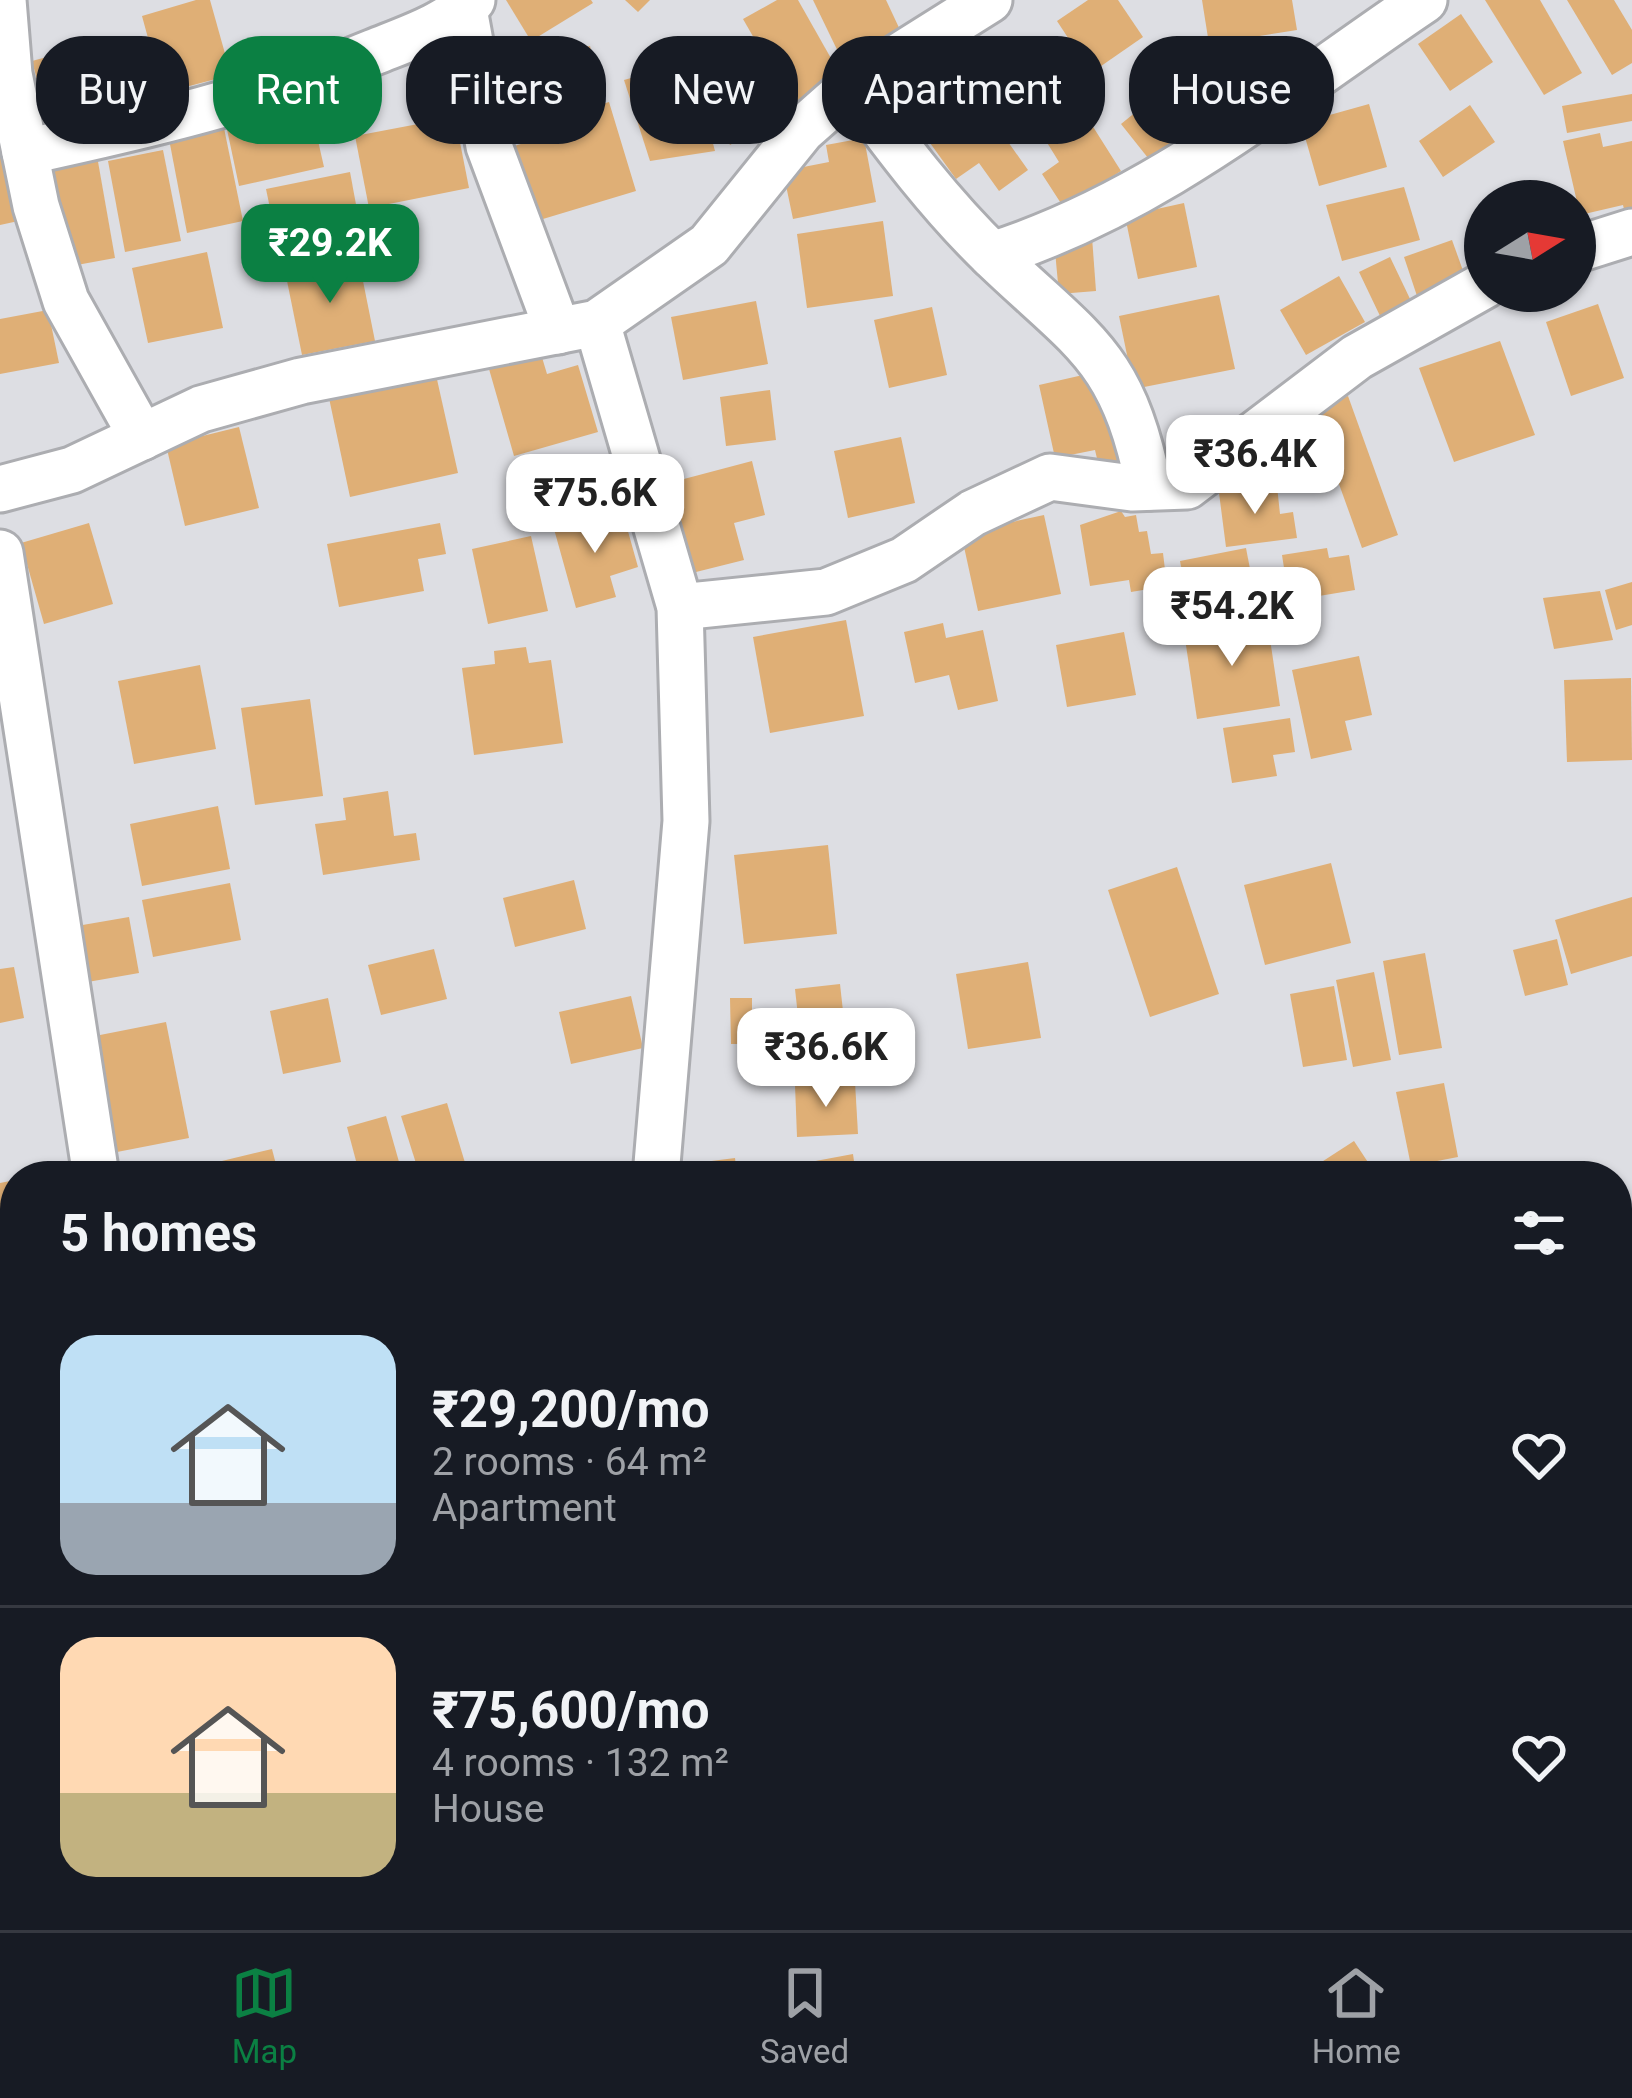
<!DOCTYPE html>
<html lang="en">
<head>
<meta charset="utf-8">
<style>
  :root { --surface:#171b24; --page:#20242c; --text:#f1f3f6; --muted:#9ea1a6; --line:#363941; --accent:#0b8043 }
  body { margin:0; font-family:Roboto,sans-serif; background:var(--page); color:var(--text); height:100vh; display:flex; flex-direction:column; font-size:45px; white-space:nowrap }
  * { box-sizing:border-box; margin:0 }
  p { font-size:39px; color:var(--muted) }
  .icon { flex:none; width:66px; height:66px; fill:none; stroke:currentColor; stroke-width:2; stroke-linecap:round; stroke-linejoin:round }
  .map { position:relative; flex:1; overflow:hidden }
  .panel { position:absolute; left:0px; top:1161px; width:1632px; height:771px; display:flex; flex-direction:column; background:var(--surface); border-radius:48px 48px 0 0; box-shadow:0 3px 9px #0004 }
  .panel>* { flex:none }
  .hud { position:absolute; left:36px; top:36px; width:1560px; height:108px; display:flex; gap:24px }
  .needle { width:78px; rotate:79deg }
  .fabs { position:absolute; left:1464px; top:180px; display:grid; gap:24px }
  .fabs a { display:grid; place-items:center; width:132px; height:132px; border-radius:50%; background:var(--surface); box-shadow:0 3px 9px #0004; font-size:60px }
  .price { position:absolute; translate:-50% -102px; padding:0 27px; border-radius:24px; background:#fff; color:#222; font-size:39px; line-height:78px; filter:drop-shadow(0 3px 6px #0008) }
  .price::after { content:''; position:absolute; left:50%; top:72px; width:36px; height:27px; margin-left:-18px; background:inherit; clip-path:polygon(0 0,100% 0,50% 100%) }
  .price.on { background:var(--accent); color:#fff }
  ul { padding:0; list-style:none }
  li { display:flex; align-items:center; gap:36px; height:300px; padding:0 60px }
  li+li { border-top:3px solid var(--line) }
  li span { display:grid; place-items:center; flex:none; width:336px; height:240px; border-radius:36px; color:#555 }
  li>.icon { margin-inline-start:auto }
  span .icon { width:144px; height:144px; fill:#fffc; stroke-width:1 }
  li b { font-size:51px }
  h2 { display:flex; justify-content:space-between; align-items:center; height:144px; padding:0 60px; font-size:51px }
  .pill { padding:0 42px; border-radius:48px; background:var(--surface); box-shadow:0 3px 9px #0004; font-size:42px; line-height:108px }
  .pill.on { background:var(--accent); color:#fff }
  .menu { display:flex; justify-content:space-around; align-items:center; height:168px; border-top:3px solid var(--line); background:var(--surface); font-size:33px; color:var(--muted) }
  .menu a { display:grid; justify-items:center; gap:6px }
  .menu .on { color:var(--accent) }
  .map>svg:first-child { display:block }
  .built { fill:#cfd2dc }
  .building { fill:#dfaf76 }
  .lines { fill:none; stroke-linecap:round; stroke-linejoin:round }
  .minor-casing { stroke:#acadb1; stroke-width:51 }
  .minor { stroke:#fff; stroke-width:45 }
</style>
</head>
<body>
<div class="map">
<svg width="1632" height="1930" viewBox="0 0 1632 1930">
  <rect width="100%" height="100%" fill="#dddee3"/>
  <!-- built -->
  <path class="built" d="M 1632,1207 L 1632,1573 L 1617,1573 L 1617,1218 Z"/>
  <!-- building -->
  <g class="building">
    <path d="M 196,0 L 210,0 L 231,75 L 163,93 L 142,16 Z"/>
    <path d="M 506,0 L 591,0 L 593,3 L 531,41 Z"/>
    <path d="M 625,0 L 650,0 L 638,12 Z"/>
    <path d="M 777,0 L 798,0 L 841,76 L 792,104 L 743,19 Z"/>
    <path d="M 813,0 L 886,0 L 901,32 L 843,62 Z"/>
    <path d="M 1088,0 L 1118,0 L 1143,37 L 1091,73 L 1057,21 Z"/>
    <path d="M 1202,0 L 1292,0 L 1297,30 L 1209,44 Z"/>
    <path d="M 1485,0 L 1540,0 L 1582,73 L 1544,95 Z"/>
    <path d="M 1567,0 L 1614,0 L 1632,30 L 1632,63 L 1612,75 Z"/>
    <path d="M 1461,14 L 1493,62 L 1450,91 L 1418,44 Z"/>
    <path d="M 113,39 L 131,106 L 50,128 L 32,61 Z"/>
    <path d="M 590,46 L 600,90 L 525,107 L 515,64 Z"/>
    <path d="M 691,61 L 715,151 L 650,161 L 624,80 Z"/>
    <path d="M 763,77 L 784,115 L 730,145 L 709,107 Z"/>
    <path d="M 1163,90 L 1198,134 L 1156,168 L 1121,124 Z"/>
    <path d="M 1632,94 L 1632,121 L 1567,133 L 1562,106 Z"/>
    <path d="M 977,98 L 1028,170 L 999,191 L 979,163 L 956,179 L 925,136 Z"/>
    <path d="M 309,101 L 324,167 L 239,186 L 225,120 Z"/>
    <path d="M 609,102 L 636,191 L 533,222 L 511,147 L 560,132 L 556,118 Z"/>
    <path d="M 1078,103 L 1121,171 L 1064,208 L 1042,174 L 1059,162 L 1038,128 Z"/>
    <path d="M 1369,104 L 1387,167 L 1319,186 L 1301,123 Z"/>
    <path d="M 1470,105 L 1495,142 L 1443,177 L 1419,141 Z"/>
    <path d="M 455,117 L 469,188 L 369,208 L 355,136 Z"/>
    <path d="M 0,125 L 23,220 L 0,225 Z"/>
    <path d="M 224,128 L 243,221 L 187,233 L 169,139 Z"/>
    <path d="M 1600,133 L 1603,147 L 1632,141 L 1632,220 L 1627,222 L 1623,205 L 1580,215 L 1563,141 Z"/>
    <path d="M 864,138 L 876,202 L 793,219 L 783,171 L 829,162 L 826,145 Z"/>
    <path d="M 163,150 L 181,241 L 125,252 L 108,161 Z"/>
    <path d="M 97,156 L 115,258 L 66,267 L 47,166 Z"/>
    <path d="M 350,172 L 360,226 L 277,242 L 266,189 Z"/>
    <path d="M 1404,187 L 1420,240 L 1342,261 L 1326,205 Z"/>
    <path d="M 1184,203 L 1197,267 L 1138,279 L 1125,216 Z"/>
    <path d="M 883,221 L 893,296 L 807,308 L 797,234 Z"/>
    <path d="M 1092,237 L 1096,291 L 1059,294 L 1054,240 Z"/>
    <path d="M 1452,240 L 1466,279 L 1417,296 L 1404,257 Z"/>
    <path d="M 207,252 L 223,328 L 148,343 L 132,268 Z"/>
    <path d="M 358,256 L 375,341 L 302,355 L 285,271 Z"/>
    <path d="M 1390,257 L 1412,303 L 1381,318 L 1359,272 Z"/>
    <path d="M 1339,276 L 1365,322 L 1306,355 L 1280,310 Z"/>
    <path d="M 1219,295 L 1235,369 L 1134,389 L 1119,316 Z"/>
    <path d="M 756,301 L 768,364 L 683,380 L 671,317 Z"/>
    <path d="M 1598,304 L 1624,378 L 1571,396 L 1546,322 Z"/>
    <path d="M 932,307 L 947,375 L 889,388 L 874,320 Z"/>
    <path d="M 48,310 L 59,363 L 0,374 L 0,319 Z"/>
    <path d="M 1500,341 L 1535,435 L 1454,462 L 1419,368 Z"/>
    <path d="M 541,354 L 547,374 L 578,365 L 598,432 L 514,456 L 489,369 Z"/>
    <path d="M 1105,370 L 1125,461 L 1099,467 L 1095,450 L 1055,458 L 1039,385 Z"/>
    <path d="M 436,375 L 458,473 L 350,497 L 329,398 Z"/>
    <path d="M 770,390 L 776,440 L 726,446 L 720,397 Z"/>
    <path d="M 1348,396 L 1398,535 L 1362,548 L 1312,409 Z"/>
    <path d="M 239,427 L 259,508 L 185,526 L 166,445 Z"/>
    <path d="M 901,437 L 915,503 L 848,518 L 834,451 Z"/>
    <path d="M 752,461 L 765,515 L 734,523 L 744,560 L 688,574 L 665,484 Z"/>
    <path d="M 1277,486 L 1280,514 L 1293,512 L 1297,538 L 1226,547 L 1219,493 Z"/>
    <path d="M 622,510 L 638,567 L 610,576 L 616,597 L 576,608 L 554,529 Z"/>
    <path d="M 1121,511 L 1125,517 L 1136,515 L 1139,532 L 1147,531 L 1151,554 L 1163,553 L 1166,578 L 1148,581 L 1149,589 L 1131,592 L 1129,580 L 1090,586 L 1080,525 Z"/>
    <path d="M 1044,515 L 1061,594 L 978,611 L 961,533 Z"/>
    <path d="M 89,523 L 113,604 L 44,624 L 21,543 Z"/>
    <path d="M 440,523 L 446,554 L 418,559 L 424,591 L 339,607 L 327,544 Z"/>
    <path d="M 531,536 L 548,611 L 488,624 L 472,549 Z"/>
    <path d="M 1246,548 L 1258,611 L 1192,623 L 1180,561 Z"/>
    <path d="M 1327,548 L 1329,558 L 1349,555 L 1355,590 L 1301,599 L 1299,585 L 1287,587 L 1282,555 Z"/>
    <path d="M 1632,582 L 1632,625 L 1616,630 L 1605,590 Z"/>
    <path d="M 1600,591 L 1613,640 L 1554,649 L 1543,598 Z"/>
    <path d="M 1267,619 L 1280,706 L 1197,719 L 1184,632 Z"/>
    <path d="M 846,620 L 864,716 L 770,733 L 753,637 Z"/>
    <path d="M 943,623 L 946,638 L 983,630 L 998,701 L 958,710 L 949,675 L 915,683 L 904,632 Z"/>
    <path d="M 1124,632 L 1136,695 L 1067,707 L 1056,645 Z"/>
    <path d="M 526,647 L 529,663 L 551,660 L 563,743 L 474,755 L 462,668 L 495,664 L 494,651 Z"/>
    <path d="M 1359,656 L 1372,715 L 1345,721 L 1352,750 L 1311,759 L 1292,670 Z"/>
    <path d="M 200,665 L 216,749 L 134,764 L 118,681 Z"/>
    <path d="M 1631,678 L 1632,760 L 1567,762 L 1564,680 Z"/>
    <path d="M 310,699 L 323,796 L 255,805 L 241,708 Z"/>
    <path d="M 1290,718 L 1295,752 L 1273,755 L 1277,776 L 1232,783 L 1223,728 Z"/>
    <path d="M 388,791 L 394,836 L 416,833 L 420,860 L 323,875 L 315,824 L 346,820 L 343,798 Z"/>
    <path d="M 218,806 L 230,869 L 142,886 L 130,824 Z"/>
    <path d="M 828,845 L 837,934 L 744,944 L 734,855 Z"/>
    <path d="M 1331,863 L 1351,943 L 1265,965 L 1244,885 Z"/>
    <path d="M 1177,867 L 1219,994 L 1150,1017 L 1108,890 Z"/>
    <path d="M 574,880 L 586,929 L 515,947 L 503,898 Z"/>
    <path d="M 230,883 L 241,940 L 153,957 L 142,900 Z"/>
    <path d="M 1632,897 L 1632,956 L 1571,974 L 1555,920 Z"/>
    <path d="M 129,917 L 139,973 L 82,983 L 71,927 Z"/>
    <path d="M 1557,939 L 1568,985 L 1525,996 L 1513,950 Z"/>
    <path d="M 434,949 L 447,999 L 381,1015 L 368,965 Z"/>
    <path d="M 1425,953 L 1442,1048 L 1399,1055 L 1383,961 Z"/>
    <path d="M 1028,962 L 1041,1038 L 968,1049 L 956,974 Z"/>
    <path d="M 14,967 L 24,1018 L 0,1023 L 0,969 Z"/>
    <path d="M 1374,972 L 1391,1060 L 1353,1067 L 1336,980 Z"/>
    <path d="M 840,984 L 847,1047 L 802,1052 L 795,989 Z"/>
    <path d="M 1334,986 L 1347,1060 L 1303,1067 L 1290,994 Z"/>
    <path d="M 631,996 L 643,1048 L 571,1064 L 559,1012 Z"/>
    <path d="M 328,998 L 341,1062 L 283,1074 L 270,1011 Z"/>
    <path d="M 730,998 L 752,998 L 752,1011 L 788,1010 L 788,1044 L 731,1044 Z"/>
    <path d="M 166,1022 L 189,1138 L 117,1152 L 95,1036 Z"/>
    <path d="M 855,1082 L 858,1134 L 797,1137 L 795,1085 Z"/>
    <path d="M 1444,1083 L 1458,1157 L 1411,1166 L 1396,1092 Z"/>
    <path d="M 447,1103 L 469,1176 L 420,1176 L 401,1116 Z"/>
    <path d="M 386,1116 L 403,1176 L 360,1176 L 347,1127 Z"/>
    <path d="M 1354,1141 L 1377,1176 L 1300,1176 Z"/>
    <path d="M 272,1149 L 279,1176 L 168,1176 L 168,1174 Z"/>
    <path d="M 853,1154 L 856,1176 L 747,1176 L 746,1174 Z"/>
    <path d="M 735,1158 L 737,1176 L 690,1176 L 688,1164 Z"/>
    <path d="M 15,1180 L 15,1237 L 0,1240 L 0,1183 Z"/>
    <path d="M 1632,1219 L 1632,1271 L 1617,1250 L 1617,1230 Z"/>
    <path d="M 0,1419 L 14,1473 L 0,1476 Z"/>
    <path d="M 1632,1662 L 1632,1723 L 1617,1727 L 1617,1665 Z"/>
    <path d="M 15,1677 L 15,1735 L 0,1739 L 0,1681 Z"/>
    <path d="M 1632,1832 L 1632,1916 L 1630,1916 L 1617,1865 L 1617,1836 Z"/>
    <path d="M 0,1857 L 9,1890 L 0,1892 Z"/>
    <path d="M 15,1917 L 63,1917 L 63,1919 L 17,1928 Z"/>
    <path d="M 248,1917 L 313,1917 L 315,1924 L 250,1930 Z"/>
    <path d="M 450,1917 L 529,1917 L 532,1930 L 453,1930 Z"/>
    <path d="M 673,1917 L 720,1917 L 722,1930 L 674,1930 Z"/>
    <path d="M 894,1917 L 910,1917 L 912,1930 L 841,1930 Z"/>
    <path d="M 1005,1917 L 1069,1917 L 1070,1930 L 1007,1930 Z"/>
    <path d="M 1093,1917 L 1145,1917 L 1146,1921 L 1096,1930 Z"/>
    <path d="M 1564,1917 L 1610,1917 L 1612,1930 L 1566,1930 Z"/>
  </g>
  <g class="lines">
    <!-- minor casing -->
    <g class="minor-casing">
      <g id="minor">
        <path d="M 3,0 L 9,74 L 36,206 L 66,301 L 142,437"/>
        <path d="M 464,9 L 489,146 L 558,331"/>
        <path d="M 852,86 C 895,145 941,206 994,257 C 1085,344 1122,355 1149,487"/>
        <path d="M 25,152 C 145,126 261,99 374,52 C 406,39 449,25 472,0"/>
        <path d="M 1575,250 L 1632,232"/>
        <path d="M 992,255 C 1156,203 1284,94 1424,0"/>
        <path d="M 597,323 L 680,607 L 686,821 L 656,1176"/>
        <path d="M 0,489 L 72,470 L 201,409 L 301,381 L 597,323 L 709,245 L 801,131 L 852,86 L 989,0"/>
        <path d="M 0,553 L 96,1176"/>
        <path d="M 680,607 L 826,592 L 904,560 L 973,513 L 1050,477 L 1132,488 L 1187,486 L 1357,357 L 1485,285"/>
        <path d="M 0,1585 L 15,1585"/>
        <path d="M 1617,1596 L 1632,1596"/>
        <path d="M 742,1917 L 744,1930"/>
        <path d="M 1173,1917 L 1176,1930"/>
      </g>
    </g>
    <!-- minor -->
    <use href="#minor" class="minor"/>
  </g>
</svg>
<div class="fabs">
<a><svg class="needle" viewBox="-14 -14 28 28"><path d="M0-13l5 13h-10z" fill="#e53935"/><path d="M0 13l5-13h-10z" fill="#9ea1a6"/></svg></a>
</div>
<b class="price on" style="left:330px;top:306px">₹29.2K</b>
<b class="price" style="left:1255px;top:517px">₹36.4K</b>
<b class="price" style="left:595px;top:556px">₹75.6K</b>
<b class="price" style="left:1232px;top:669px">₹54.2K</b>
<b class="price" style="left:826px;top:1110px">₹36.6K</b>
<div class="hud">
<a class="pill">Buy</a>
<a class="pill on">Rent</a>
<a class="pill">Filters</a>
<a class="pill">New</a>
<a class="pill">Apartment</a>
<a class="pill">House</a>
</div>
<section class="panel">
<h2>5 homes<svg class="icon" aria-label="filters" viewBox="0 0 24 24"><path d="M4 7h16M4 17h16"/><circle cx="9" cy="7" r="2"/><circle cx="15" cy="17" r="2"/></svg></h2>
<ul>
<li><span style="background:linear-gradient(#bfe0f5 70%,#9aa5b1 0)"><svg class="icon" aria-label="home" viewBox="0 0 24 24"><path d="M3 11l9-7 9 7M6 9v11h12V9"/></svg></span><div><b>₹29,200/mo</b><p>2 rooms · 64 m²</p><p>Apartment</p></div><svg class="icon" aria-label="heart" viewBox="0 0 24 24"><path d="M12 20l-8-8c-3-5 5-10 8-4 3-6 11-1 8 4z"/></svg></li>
<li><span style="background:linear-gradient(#ffd9b3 65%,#c2b280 0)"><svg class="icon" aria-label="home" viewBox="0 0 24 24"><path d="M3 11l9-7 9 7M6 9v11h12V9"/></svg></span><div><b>₹75,600/mo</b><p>4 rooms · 132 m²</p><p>House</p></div><svg class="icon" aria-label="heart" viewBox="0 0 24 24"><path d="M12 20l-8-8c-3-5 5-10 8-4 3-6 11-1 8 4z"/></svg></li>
</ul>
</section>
</div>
<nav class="menu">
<a class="on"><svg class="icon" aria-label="map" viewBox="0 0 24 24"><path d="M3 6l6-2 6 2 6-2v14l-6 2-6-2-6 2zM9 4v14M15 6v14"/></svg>Map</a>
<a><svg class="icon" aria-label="saved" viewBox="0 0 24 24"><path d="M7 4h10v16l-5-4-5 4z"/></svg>Saved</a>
<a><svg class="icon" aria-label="home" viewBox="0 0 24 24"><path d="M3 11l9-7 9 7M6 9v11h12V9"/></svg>Home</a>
</nav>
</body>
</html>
